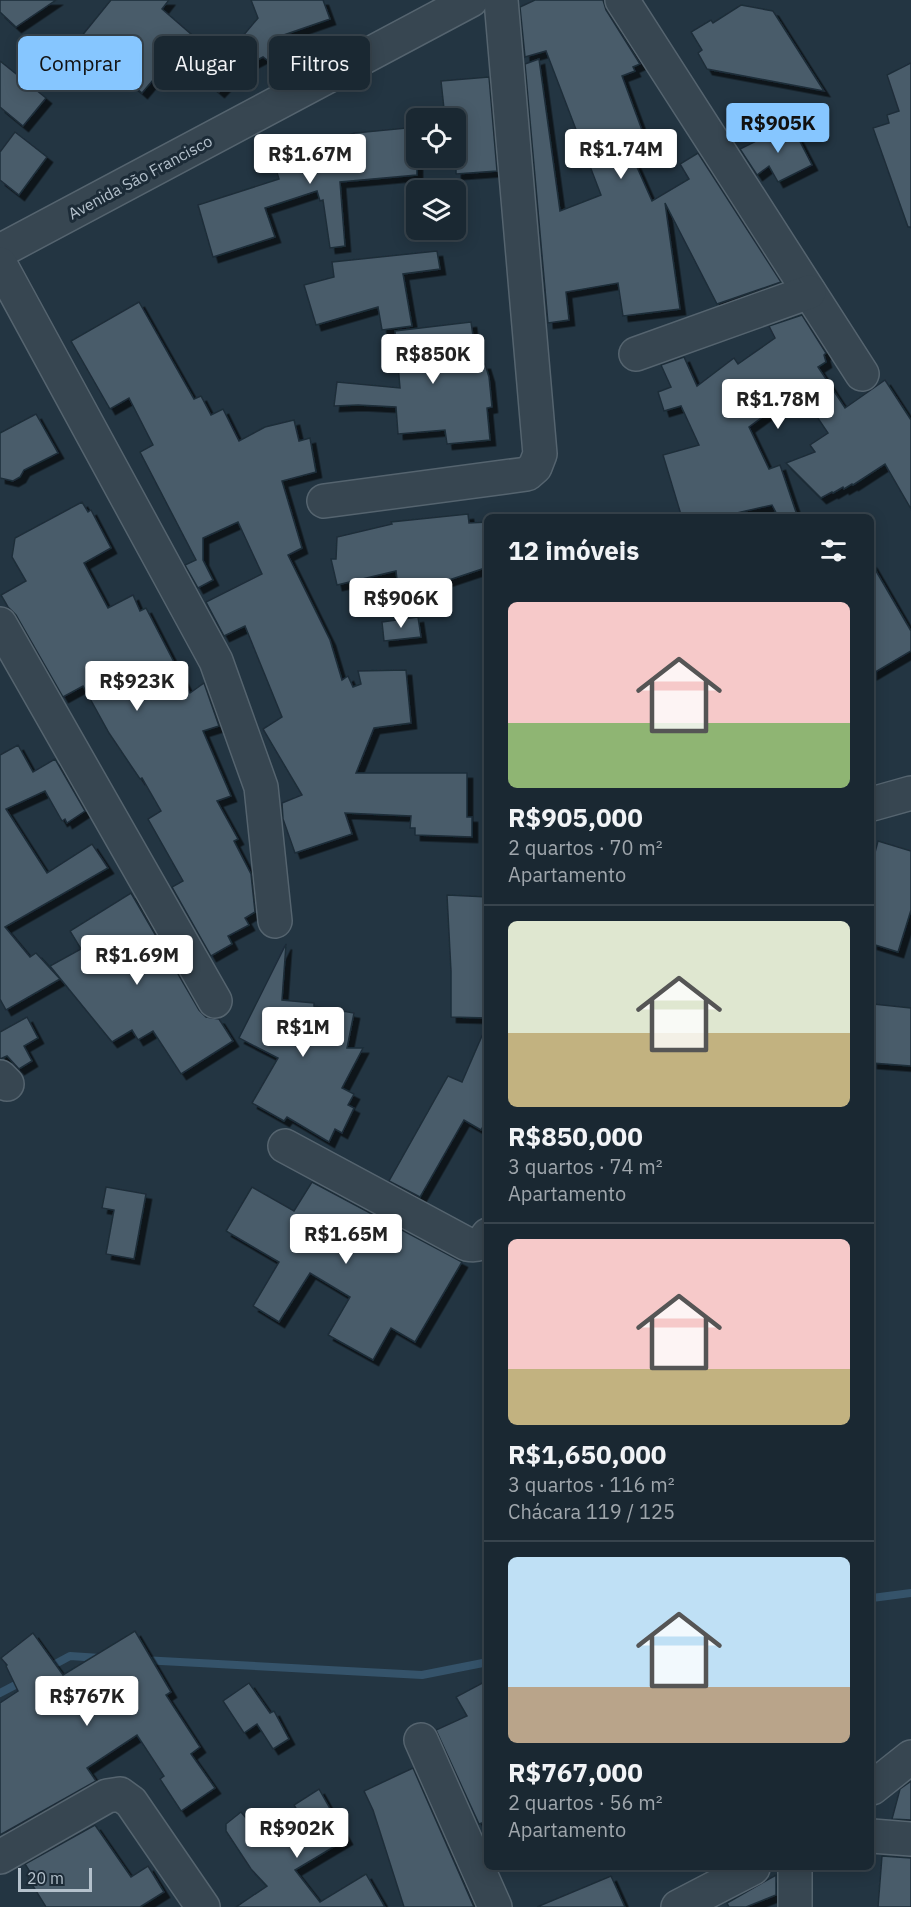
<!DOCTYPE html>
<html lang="pt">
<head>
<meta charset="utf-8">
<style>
  :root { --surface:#1a2832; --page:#23303a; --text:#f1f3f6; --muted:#9fa6ac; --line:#38444d; --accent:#86c6ff }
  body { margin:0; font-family:"IBM Plex Sans",sans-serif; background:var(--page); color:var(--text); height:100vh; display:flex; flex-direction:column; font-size:22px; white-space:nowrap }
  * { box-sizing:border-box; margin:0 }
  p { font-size:20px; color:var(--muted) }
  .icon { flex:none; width:33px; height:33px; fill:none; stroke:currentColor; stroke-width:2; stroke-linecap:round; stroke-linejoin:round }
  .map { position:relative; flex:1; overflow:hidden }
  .panel { position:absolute; left:484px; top:514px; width:390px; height:1356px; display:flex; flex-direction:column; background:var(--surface); border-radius:9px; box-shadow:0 3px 15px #0003,0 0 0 2px var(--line) }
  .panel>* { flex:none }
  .top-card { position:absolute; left:18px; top:36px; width:376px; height:54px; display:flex; gap:12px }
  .controls { position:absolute; left:406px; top:108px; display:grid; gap:12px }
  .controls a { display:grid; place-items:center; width:60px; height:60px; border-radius:9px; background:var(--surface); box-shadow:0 3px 15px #0003,0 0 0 2px var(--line); font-size:30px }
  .scale { position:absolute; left:18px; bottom:15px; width:74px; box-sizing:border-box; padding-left:6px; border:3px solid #b4c1cc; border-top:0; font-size:16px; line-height:21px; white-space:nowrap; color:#b4c1cc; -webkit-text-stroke:4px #1c2b37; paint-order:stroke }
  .price { position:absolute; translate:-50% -51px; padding:0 14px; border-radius:6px; background:#fff; color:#222; font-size:20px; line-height:39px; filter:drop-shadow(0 2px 3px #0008) }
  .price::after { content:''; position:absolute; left:50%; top:36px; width:18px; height:14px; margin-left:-9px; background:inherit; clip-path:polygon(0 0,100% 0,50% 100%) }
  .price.on { background:var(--accent); color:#111 }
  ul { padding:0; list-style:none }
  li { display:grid; align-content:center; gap:12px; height:318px; padding:0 24px }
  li+li { border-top:2px solid var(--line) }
  li span { display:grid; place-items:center; height:186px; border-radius:9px; color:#555 }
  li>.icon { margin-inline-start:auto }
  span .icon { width:108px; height:108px; fill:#fffc; stroke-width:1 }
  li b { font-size:26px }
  h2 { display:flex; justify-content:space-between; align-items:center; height:72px; padding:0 24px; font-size:26px }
  .pill { padding:0 21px; border-radius:9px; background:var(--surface); box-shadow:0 3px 15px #0003,0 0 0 2px var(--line); font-size:21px; line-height:54px }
  .pill.on { background:var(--accent); color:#111 }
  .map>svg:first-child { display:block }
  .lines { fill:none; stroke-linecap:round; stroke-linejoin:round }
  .stream { stroke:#35536a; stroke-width:8 }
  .building { fill:#495c6b; stroke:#1e2d39; stroke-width:1.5; filter:url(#shadow) }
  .minor-casing { stroke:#55646f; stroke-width:36 }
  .minor { stroke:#374651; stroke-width:33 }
  .labels { text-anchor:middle; stroke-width:6; stroke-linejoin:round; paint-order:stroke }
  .street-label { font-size:16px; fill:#b4c1cc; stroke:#1c2b37 }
</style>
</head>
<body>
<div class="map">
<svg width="911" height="1907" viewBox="0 0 911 1907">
  <defs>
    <filter id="shadow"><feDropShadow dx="5.5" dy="5.5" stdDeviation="0" flood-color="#0009"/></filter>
  </defs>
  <rect width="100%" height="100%" fill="#233542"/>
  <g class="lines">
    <!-- stream -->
    <g class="stream">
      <path d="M 872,1598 L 911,1593"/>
      <path d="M 142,1660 L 422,1675 L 488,1662"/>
      <path d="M 46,1669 L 70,1656 L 100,1658"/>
      <path d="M 0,1693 L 23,1681"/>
    </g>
  </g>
  <!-- building -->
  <g class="building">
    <path d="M 0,0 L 56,0 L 16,27 L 0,12 Z"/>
    <path d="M 111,0 L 169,0 L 162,9 L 222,61 L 258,18 L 251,0 L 323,0 L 330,19 L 281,36 L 285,38 L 267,60 L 263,57 L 242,68 L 219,92 L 175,54 L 142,93 L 115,69 L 108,77 L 72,48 Z"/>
    <path d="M 535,0 L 603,0 L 606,10 L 640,64 L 633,67 L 635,71 L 622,76 L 649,149 L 632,156 L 652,201 L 689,179 L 680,164 L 698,153 L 781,282 L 717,304 L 665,203 L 680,309 L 623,316 L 618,283 L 566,292 L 569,320 L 548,323 L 525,64 L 539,59 L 560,211 L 601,195 L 546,51 L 525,57 L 520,7 Z"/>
    <path d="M 741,5 L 773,11 L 824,91 L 707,69 L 698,53 L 702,50 L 691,32 L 711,20 L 713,23 Z"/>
    <path d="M 0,61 L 46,98 L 23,126 L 0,107 Z"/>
    <path d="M 911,63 L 911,227 L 908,227 L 873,128 L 889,123 L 887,115 L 899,111 L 887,75 Z"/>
    <path d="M 489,77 L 497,171 L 456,174 L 456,118 L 445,118 L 441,81 Z"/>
    <path d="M 791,124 L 812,165 L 778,182 L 769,166 L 757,175 L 740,149 Z"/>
    <path d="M 417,127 L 417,175 L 340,182 L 345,246 L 330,248 L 323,200 L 320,201 L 317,191 L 265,208 L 275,237 L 213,257 L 198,205 L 279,179 L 272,156 L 355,133 Z"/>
    <path d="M 15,132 L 47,157 L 19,195 L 0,180 L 0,152 Z"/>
    <path d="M 437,251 L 440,269 L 403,274 L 412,326 L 382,330 L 378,307 L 316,325 L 304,285 L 334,277 L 332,262 Z"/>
    <path d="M 139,302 L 194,399 L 201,396 L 211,415 L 223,409 L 239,441 L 265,427 L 294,420 L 299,441 L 310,438 L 316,472 L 282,481 L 302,548 L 288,555 L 330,640 L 342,680 L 348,676 L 353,687 L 361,684 L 358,671 L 406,670 L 411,723 L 374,728 L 356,773 L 467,773 L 467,817 L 472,817 L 472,837 L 415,835 L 415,828 L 410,828 L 411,816 L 345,813 L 352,834 L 295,853 L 283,819 L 282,803 L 302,795 L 263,729 L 282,717 L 245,626 L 224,636 L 206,602 L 262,574 L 238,522 L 203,538 L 203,560 L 213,580 L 198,588 L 185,565 L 196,560 L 140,452 L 153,445 L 129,398 L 110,409 L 71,341 Z"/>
    <path d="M 802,315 L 826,353 L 824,355 L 826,362 L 818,367 L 845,408 L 885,380 L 911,420 L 911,509 L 885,464 L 853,485 L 852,484 L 844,489 L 843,487 L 833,493 L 832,492 L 821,498 L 786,463 L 815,452 L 810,445 L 828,433 L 799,390 L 749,427 L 769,469 L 780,465 L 798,518 L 779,518 L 772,505 L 715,518 L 682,518 L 663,455 L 699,445 L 681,406 L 664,411 L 658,392 L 671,387 L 661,365 L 684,357 L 697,386 L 734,358 L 738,364 L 775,338 L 769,326 Z"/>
    <path d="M 471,322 L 477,364 L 485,364 L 489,377 L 492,407 L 487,408 L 490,440 L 447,444 L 445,430 L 398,434 L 396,407 L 358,405 L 334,406 L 337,382 L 400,388 L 395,331 Z"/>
    <path d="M 36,414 L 58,453 L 24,470 L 20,477 L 13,481 L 0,478 L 0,433 Z"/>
    <path d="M 82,502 L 88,512 L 91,510 L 111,548 L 84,563 L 108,608 L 133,595 L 140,611 L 146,608 L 190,693 L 204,683 L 219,726 L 203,731 L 231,796 L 217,801 L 238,839 L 234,841 L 251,874 L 255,912 L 245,918 L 249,925 L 228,936 L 232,944 L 211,956 L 172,887 L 183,881 L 148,819 L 161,811 L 142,778 L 140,779 L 109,733 L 83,686 L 63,697 L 16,615 L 8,607 L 1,595 L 26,581 L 12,557 L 15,538 Z"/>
    <path d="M 468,514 L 469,523 L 488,522 L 488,567 L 437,584 L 398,588 L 396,571 L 337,585 L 331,559 L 336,559 L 337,537 L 392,524 L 391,522 Z"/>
    <path d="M 872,564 L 911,631 L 911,651 L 872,674 Z"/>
    <path d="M 418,617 L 421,637 L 384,641 L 382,622 Z"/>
    <path d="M 18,745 L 33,772 L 55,759 L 85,811 L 67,823 L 65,819 L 62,821 L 45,791 L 6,809 L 47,873 L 92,844 L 108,868 L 5,927 L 30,957 L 36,953 L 60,979 L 6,1010 L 0,999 L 0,755 Z"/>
    <path d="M 878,841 L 911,851 L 911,910 L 898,952 L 872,944 L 872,864 Z"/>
    <path d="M 131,893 L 199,1010 L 206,1017 L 219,1019 L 233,1041 L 181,1074 L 153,1031 L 138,1040 L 132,1030 L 112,1042 L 50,966 L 81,949 L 70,931 Z"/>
    <path d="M 447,895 L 488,897 L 488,1018 L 451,1017 L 451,971 Z"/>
    <path d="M 286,944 L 282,1000 L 314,1003 L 314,1006 L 354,1013 L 347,1048 L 363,1048 L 342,1088 L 354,1094 L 348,1105 L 354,1108 L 342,1133 L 335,1129 L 329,1142 L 287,1117 L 284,1121 L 252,1103 L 278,1058 L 239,1038 Z"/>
    <path d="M 873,1004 L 911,1008 L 911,1066 L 872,1063 Z"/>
    <path d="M 27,1017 L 38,1038 L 24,1046 L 32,1061 L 19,1069 L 7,1056 L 0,1059 L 0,1032 Z"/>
    <path d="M 488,1022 L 488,1119 L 481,1130 L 464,1120 L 420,1197 L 389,1181 L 448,1076 L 462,1082 Z"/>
    <path d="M 312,1182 L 462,1262 L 415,1342 L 391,1328 L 373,1360 L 328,1335 L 350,1297 L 310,1273 L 279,1322 L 253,1306 L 279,1262 L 226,1231 L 252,1187 L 294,1211 Z"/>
    <path d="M 106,1187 L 146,1194 L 134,1259 L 106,1254 L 114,1210 L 102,1208 Z"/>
    <path d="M 135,1631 L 171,1692 L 166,1695 L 200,1747 L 191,1754 L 215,1788 L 181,1811 L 160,1779 L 164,1776 L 137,1735 L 87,1768 L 96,1781 L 0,1835 L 0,1703 L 18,1691 L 6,1666 L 7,1665 L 1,1658 L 33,1633 L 63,1675 Z"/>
    <path d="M 488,1680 L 488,1821 L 479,1824 L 436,1730 L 467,1716 L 456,1697 Z"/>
    <path d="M 249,1683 L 270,1713 L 274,1711 L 289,1739 L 273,1749 L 257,1724 L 244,1733 L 223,1701 Z"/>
    <path d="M 413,1768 L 474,1907 L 404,1907 L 373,1810 L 364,1791 Z"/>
    <path d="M 911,1781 L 911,1820 L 892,1819 L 900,1789 Z"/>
    <path d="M 319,1789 L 347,1839 L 295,1870 L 320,1902 L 366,1874 L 385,1907 L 236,1907 L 267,1886 L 251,1869 L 226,1831 L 226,1824 L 241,1812 L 262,1837 L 300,1815 L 294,1805 Z"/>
    <path d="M 95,1825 L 131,1877 L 148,1866 L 164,1892 L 140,1907 L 46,1907 L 28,1878 L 32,1875 L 25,1864 Z"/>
    <path d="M 882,1856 L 911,1858 L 911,1907 L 878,1907 Z"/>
    <path d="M 776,1875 L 776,1895 L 746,1907 L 729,1907 L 727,1903 Z"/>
    <path d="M 611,1876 L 625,1907 L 537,1907 Z"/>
  </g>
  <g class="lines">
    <!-- minor casing -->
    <g class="minor-casing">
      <g id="minor">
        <path d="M 622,0 L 862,374"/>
        <path d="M 0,251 L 471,0"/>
        <path d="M 0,264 L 216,661 L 261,787 L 275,921"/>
        <path d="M 636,354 L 809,292"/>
        <path d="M 324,501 L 527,474 L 535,467 L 540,454 L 501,0"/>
        <path d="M 0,624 L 215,1001"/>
        <path d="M 872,804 L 911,793"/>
        <path d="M 0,1077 L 7,1084"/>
        <path d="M 285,1146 L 467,1244 C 477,1246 482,1244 488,1235"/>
        <path d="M 421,1740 L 495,1907"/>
        <path d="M 872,1788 L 911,1757"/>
        <path d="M 872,1836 L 911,1839"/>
        <path d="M 0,1857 L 107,1796 L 120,1794 L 131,1802 L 203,1907"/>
        <path d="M 795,1868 L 795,1907"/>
        <path d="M 678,1907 L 753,1868"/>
      </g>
    </g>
    <!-- minor -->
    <use href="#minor" class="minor"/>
  </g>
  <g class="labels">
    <!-- street labels -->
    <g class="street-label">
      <text transform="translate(140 177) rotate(-28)" y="6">Avenida São Francisco</text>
    </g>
  </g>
</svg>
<div class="controls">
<a><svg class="icon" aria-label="locate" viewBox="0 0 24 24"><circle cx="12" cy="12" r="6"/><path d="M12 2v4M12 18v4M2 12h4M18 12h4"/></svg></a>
<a><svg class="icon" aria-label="layers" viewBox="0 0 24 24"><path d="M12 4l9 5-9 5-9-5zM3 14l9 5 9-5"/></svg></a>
</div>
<div class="scale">20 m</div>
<b class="price on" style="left:778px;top:154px">R$905K</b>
<b class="price" style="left:621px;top:180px">R$1.74M</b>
<b class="price" style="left:310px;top:185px">R$1.67M</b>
<b class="price" style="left:433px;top:385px">R$850K</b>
<b class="price" style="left:778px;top:430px">R$1.78M</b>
<b class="price" style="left:401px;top:629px">R$906K</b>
<b class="price" style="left:137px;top:712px">R$923K</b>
<b class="price" style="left:137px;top:986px">R$1.69M</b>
<b class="price" style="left:303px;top:1058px">R$1M</b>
<b class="price" style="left:346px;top:1265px">R$1.65M</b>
<b class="price" style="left:87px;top:1727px">R$767K</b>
<b class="price" style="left:297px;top:1859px">R$902K</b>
<div class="top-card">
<a class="pill on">Comprar</a>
<a class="pill">Alugar</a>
<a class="pill">Filtros</a>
</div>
<section class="panel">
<h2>12 imóveis<svg class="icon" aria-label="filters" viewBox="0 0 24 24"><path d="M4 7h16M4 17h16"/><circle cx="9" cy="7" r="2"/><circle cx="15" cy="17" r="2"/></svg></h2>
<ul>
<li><span style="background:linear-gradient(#f6c9c9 65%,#8fb573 0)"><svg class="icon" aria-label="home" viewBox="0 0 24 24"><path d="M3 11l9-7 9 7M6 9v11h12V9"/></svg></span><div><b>R$905,000</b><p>2 quartos · 70 m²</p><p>Apartamento</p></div></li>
<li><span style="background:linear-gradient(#dfe7d0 60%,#c2b280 0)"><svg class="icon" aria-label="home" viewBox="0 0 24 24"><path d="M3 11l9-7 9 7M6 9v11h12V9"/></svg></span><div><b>R$850,000</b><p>3 quartos · 74 m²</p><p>Apartamento</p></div></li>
<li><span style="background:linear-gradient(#f6c9c9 70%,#c2b280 0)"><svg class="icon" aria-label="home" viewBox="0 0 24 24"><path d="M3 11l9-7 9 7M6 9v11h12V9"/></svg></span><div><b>R$1,650,000</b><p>3 quartos · 116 m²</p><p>Chácara 119 / 125</p></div></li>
<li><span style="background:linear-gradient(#bfe0f5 70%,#b9a48a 0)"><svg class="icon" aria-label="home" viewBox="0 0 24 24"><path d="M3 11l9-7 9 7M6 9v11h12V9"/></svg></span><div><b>R$767,000</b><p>2 quartos · 56 m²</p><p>Apartamento</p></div></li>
</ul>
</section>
</div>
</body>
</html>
